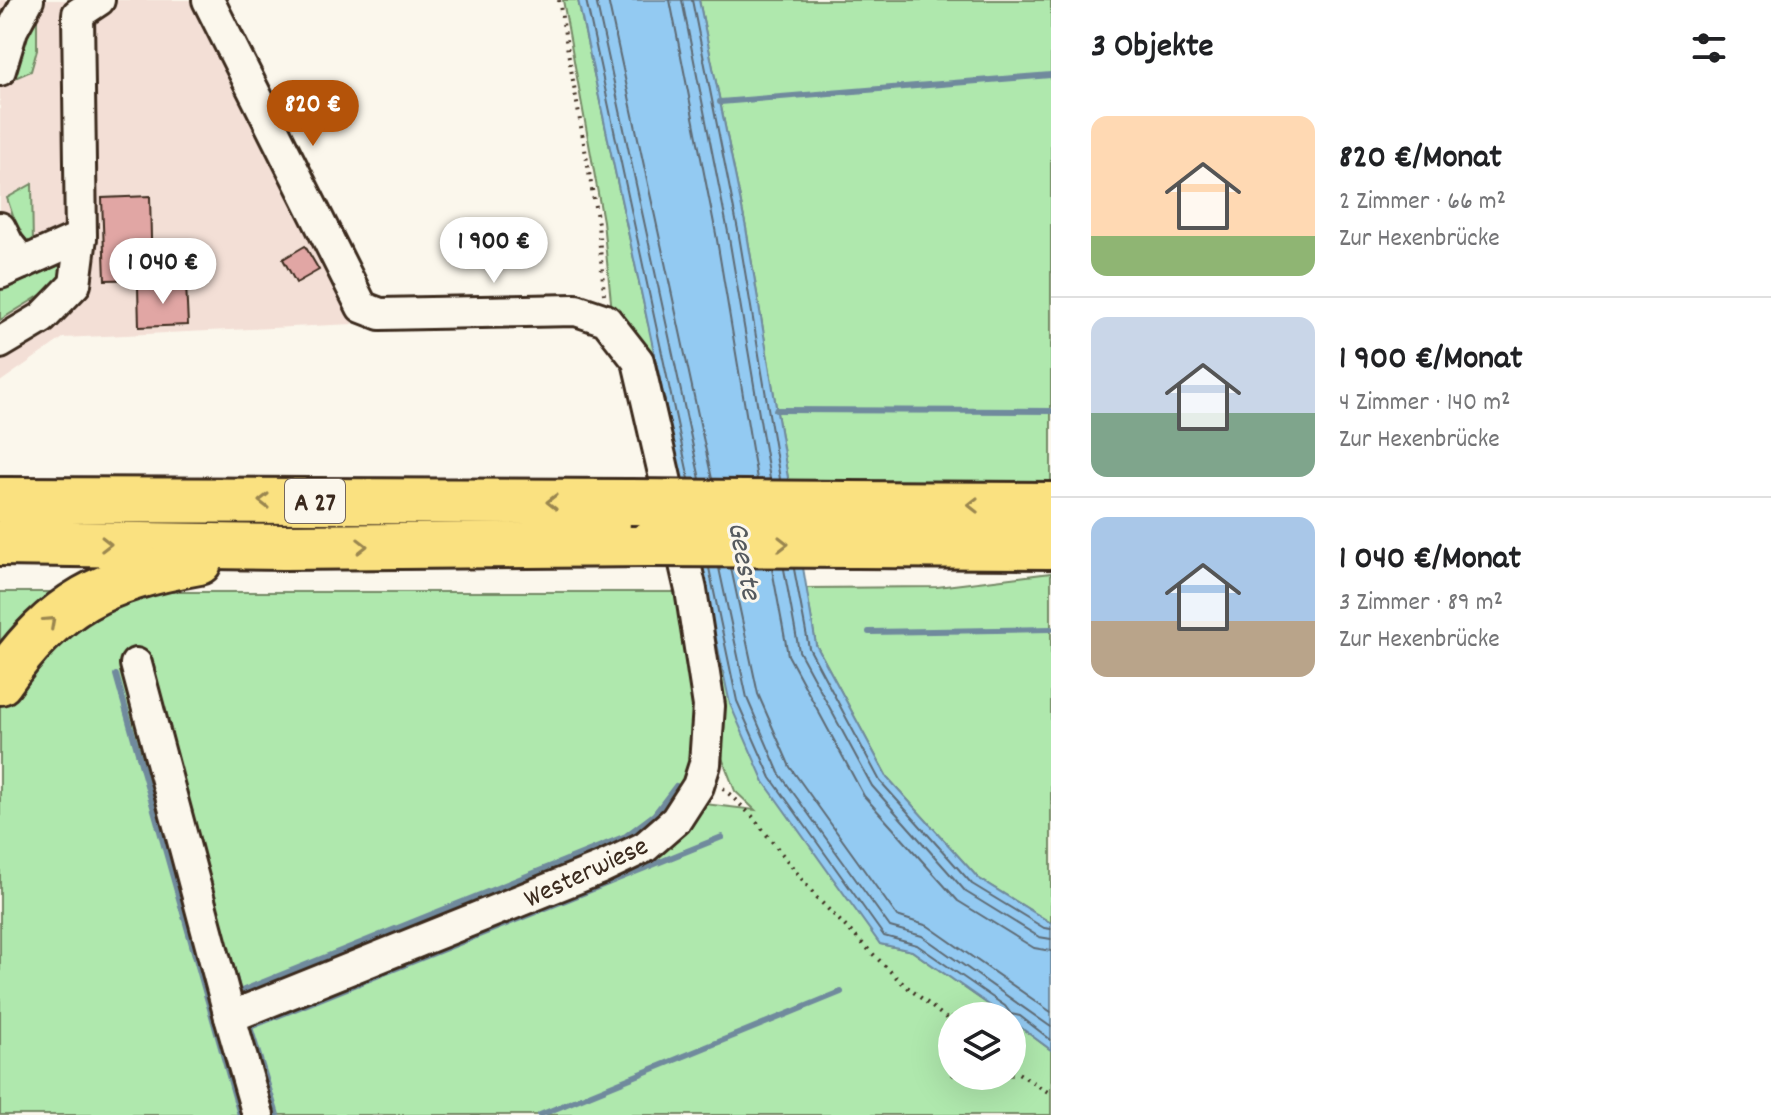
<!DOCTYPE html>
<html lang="de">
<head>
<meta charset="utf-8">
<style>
  :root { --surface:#fff; --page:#f6f6f6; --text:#202124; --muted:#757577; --line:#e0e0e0; --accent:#b45309 }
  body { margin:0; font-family:Dekko,sans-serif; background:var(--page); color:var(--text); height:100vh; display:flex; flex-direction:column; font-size:30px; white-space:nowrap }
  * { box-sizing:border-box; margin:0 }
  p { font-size:26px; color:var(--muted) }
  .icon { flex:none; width:44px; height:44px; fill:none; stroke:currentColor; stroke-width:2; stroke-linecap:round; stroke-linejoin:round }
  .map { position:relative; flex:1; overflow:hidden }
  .sheet { display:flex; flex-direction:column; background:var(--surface); width:720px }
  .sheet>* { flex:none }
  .controls { position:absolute; left:938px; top:1002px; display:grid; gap:16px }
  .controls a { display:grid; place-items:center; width:88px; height:88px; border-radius:50%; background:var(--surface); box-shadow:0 8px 32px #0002; font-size:40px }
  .price { position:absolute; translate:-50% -68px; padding:0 18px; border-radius:28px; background:#fff; color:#222; font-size:26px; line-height:52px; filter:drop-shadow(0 2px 4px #0008) }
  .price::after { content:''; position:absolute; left:50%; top:48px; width:24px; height:18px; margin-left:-12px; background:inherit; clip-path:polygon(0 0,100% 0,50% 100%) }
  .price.active { background:var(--accent); color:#fff }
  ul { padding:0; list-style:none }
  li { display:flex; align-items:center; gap:24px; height:200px; padding:0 40px }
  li+li { border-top:2px solid var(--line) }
  li span { display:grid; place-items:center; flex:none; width:224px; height:160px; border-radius:16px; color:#555 }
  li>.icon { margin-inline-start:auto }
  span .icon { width:96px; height:96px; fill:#fffc; stroke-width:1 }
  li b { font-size:34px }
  h2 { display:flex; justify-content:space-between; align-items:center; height:96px; padding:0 40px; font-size:34px }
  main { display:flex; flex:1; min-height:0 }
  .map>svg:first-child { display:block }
  .built { fill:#f3dfd6 }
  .green { fill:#afe8ad; stroke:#758966; stroke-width:2 }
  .water { fill:#93caf2; stroke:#708a9d; stroke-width:2 }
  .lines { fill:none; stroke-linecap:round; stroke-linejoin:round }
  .shore { stroke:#5e6a73; stroke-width:2 }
  .stream { stroke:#708a9d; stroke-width:6 }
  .building { fill:#e1a6a4; stroke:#3b2a1e; stroke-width:2 }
  .minor-casing { stroke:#3b2a1e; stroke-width:36 }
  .highway-casing { stroke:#3b2a1e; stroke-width:50 }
  .path { stroke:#3b2a1e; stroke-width:4; stroke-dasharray:2 6; stroke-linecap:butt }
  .minor { stroke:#fbf7ec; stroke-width:30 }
  .highway { stroke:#fae180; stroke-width:44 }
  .highway-bridge-casing { stroke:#3b2a1e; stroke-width:50; stroke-linecap:butt }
  .highway-bridge { stroke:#fae180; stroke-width:44 }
  .oneway { stroke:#9a864f }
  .labels { text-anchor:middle; stroke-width:6; stroke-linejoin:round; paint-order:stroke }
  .shield { fill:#fbf7ec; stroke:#75685c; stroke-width:2 }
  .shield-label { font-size:26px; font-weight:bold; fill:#3b2a1e }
  .street-label { font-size:28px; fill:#3b2a1e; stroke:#fbf7ec }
  .water-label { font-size:30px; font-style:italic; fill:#555a5e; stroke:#fbf7ec }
</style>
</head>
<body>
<main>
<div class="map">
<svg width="1051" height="1115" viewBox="0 0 1051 1115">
  <rect width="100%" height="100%" fill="#fbf7ec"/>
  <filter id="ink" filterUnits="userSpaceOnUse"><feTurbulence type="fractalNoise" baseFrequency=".0125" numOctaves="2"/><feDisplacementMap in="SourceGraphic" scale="16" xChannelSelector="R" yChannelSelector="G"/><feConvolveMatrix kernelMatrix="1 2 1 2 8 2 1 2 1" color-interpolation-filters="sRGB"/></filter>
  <g filter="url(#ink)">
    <!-- built -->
    <path class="built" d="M 0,0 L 196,0 L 353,324 L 63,338 L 0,382 Z"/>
    <!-- green -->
    <g class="green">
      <path d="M 563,0 L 578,0 L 648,324 L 880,944 L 912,951 L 1005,1016 L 952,1016 L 952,1076 L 1012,1076 L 1012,1021 L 1051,1050 L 1051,1115 L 0,1115 L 0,592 L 677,592 L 699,696 L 687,820 L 705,804 L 755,810 L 735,791 L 717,745 L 612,312 L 603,221 Z"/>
      <path d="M 699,0 L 1051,0 L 1051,485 L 789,484 L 746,228 Z"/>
      <path d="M 37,15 L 37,50 L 31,71 L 6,82 L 28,16 Z"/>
      <path d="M 32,184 L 33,246 L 18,231 L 7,198 Z"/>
      <path d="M 60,265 L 63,273 L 44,293 L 0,320 L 0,288 Z"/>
      <path d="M 1051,573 L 1051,923 L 978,878 L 887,777 L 816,645 L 806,588 L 937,587 Z"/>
    </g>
    <!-- water -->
    <path class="water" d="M 578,0 L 699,0 L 746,228 L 816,645 L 887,777 L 978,878 L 1051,923 L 1051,1050 L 1012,1021 L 1012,1016 L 1005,1016 L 912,951 L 880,944 L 764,782 L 730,704 Z"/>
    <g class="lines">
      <!-- shore -->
      <g class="shore">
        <path d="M 586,0 L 689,479"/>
        <path d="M 596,0 L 700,479"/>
        <path d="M 608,0 L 712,479"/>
        <path d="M 670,0 L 716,234 L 757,479"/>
        <path d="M 682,0 L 728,232 L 770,479"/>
        <path d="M 692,0 L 738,230 L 780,479"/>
        <path d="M 709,568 L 737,701 L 771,778 L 884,936 L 917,945 L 1005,1006 L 1011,1014 L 1020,1016 L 1051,1040"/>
        <path d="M 719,568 L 747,698 L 779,773 L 890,927 L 922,936 L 1051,1027"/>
        <path d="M 731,568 L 758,694 L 790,767 L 897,916 L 928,926 L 1051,1012"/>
        <path d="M 772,569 L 788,655 L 864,796 L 958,901 L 1034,948 L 1051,951"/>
        <path d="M 784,569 L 799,651 L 872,786 L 966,892 L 1039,937 L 1051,939"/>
        <path d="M 794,569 L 809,648 L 880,781 L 972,884 L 1044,928 L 1051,929"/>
      </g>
      <!-- stream -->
      <g class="stream">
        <path d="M 720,102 L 1051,75"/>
        <path d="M 776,410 L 1051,411"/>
        <path d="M 869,632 L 1051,629"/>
        <path d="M 116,675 L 240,1115"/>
        <path d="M 235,977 L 239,992 L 626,836 L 654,815 L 676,786"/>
        <path d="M 277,1115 L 250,1027 L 722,837"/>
        <path d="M 540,1115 L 841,992"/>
      </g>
    </g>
    <!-- building -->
    <g class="building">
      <path d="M 150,196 L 152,279 L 105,280 L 102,198 Z"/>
      <path d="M 305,246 L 319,270 L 296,283 L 283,259 Z"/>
      <path d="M 186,284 L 188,325 L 139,327 L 138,287 Z"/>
    </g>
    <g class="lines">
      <!-- minor casing -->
      <g class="minor-casing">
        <g id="minor">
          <path d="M 208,0 L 362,307 L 380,314 L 576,310 L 606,320 L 638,361 L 691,590 L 709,706 L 705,764 L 698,786 L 676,820 L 645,847 L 601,868 L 230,1017 L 258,1115"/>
          <path d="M 0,70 L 12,30 L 28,0"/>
          <path d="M 0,228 L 8,244 L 23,263"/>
          <path d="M 0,273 L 81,237"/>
          <path d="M 0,343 L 42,318 L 75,284 L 81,237 L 78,14 L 99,0"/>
          <path d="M 136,664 L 230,1017"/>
        </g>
      </g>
      <!-- highway casing -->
      <g class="highway-casing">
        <g id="highway">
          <path d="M 0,500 L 630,502"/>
          <path d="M 847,504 L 1051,505"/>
          <path d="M 0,543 L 284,547 L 649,544"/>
          <path d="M 855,545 L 1051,546"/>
          <path d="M 0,682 C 55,602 104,579 199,562"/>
        </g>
      </g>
      <!-- path -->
      <g class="path">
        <path d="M 559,0 L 598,224 L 604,294"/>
        <path d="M 723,788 L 752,816 L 816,897 L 900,981 L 952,1023"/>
        <path d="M 1012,1069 L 1051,1094"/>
      </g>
      <!-- minor -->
      <use href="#minor" class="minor"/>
      <!-- highway -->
      <use href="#highway" class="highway"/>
      <!-- highway-bridge casing -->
      <g class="highway-bridge-casing">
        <g id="highway-bridge">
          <path d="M 630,502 L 847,504"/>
          <path d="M 649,544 L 855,545"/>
        </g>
      </g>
      <!-- highway-bridge -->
      <use href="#highway-bridge" class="highway-bridge"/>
    </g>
    <!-- one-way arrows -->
    <defs><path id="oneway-chevron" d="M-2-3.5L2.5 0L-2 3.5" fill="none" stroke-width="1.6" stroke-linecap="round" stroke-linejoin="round" transform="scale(2)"/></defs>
    <g class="oneway">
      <use href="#oneway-chevron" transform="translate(264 501) rotate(-180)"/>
      <use href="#oneway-chevron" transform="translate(552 502) rotate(-180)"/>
      <use href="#oneway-chevron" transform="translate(973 505) rotate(-180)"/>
      <use href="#oneway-chevron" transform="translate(106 544) rotate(1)"/>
      <use href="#oneway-chevron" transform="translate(783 544)"/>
      <use href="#oneway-chevron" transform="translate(362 546) rotate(-1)"/>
      <use href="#oneway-chevron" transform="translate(50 622) rotate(-42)"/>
    </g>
  </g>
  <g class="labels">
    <!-- shield labels -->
    <rect class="shield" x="285" y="479" width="60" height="44" rx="6"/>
    <g class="shield-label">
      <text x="315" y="510">A 27</text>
    </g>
    <!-- street labels -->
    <g class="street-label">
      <text transform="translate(585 870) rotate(-25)" y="10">Westerwiese</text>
    </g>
    <!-- water labels -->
    <g class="water-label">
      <text transform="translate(746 560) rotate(79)" y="10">Geeste</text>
    </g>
  </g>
</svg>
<div class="controls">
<a><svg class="icon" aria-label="layers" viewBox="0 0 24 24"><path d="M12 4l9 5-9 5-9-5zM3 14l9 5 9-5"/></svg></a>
</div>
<b class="price active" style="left:313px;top:148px">820 €</b>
<b class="price" style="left:494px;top:285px">1 900 €</b>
<b class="price" style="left:163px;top:306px">1 040 €</b>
</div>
<section class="sheet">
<h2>3 Objekte<svg class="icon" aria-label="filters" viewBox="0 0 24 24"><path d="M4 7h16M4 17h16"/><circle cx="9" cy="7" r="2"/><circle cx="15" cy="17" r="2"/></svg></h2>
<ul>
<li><span style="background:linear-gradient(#ffd9b3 75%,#8fb573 0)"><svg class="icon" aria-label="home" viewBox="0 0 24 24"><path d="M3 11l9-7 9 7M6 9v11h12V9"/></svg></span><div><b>820 €/Monat</b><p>2 Zimmer · 66 m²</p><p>Zur Hexenbrücke</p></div></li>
<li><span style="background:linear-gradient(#c9d6e8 60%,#7fa58c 0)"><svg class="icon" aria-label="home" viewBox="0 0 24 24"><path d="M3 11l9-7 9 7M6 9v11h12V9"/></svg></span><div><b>1 900 €/Monat</b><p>4 Zimmer · 140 m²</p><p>Zur Hexenbrücke</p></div></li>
<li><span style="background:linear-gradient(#a9c7e8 65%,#b9a48a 0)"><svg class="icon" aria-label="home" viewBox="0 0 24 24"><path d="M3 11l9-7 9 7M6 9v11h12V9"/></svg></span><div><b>1 040 €/Monat</b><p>3 Zimmer · 89 m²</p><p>Zur Hexenbrücke</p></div></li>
</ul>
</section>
</main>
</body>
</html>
